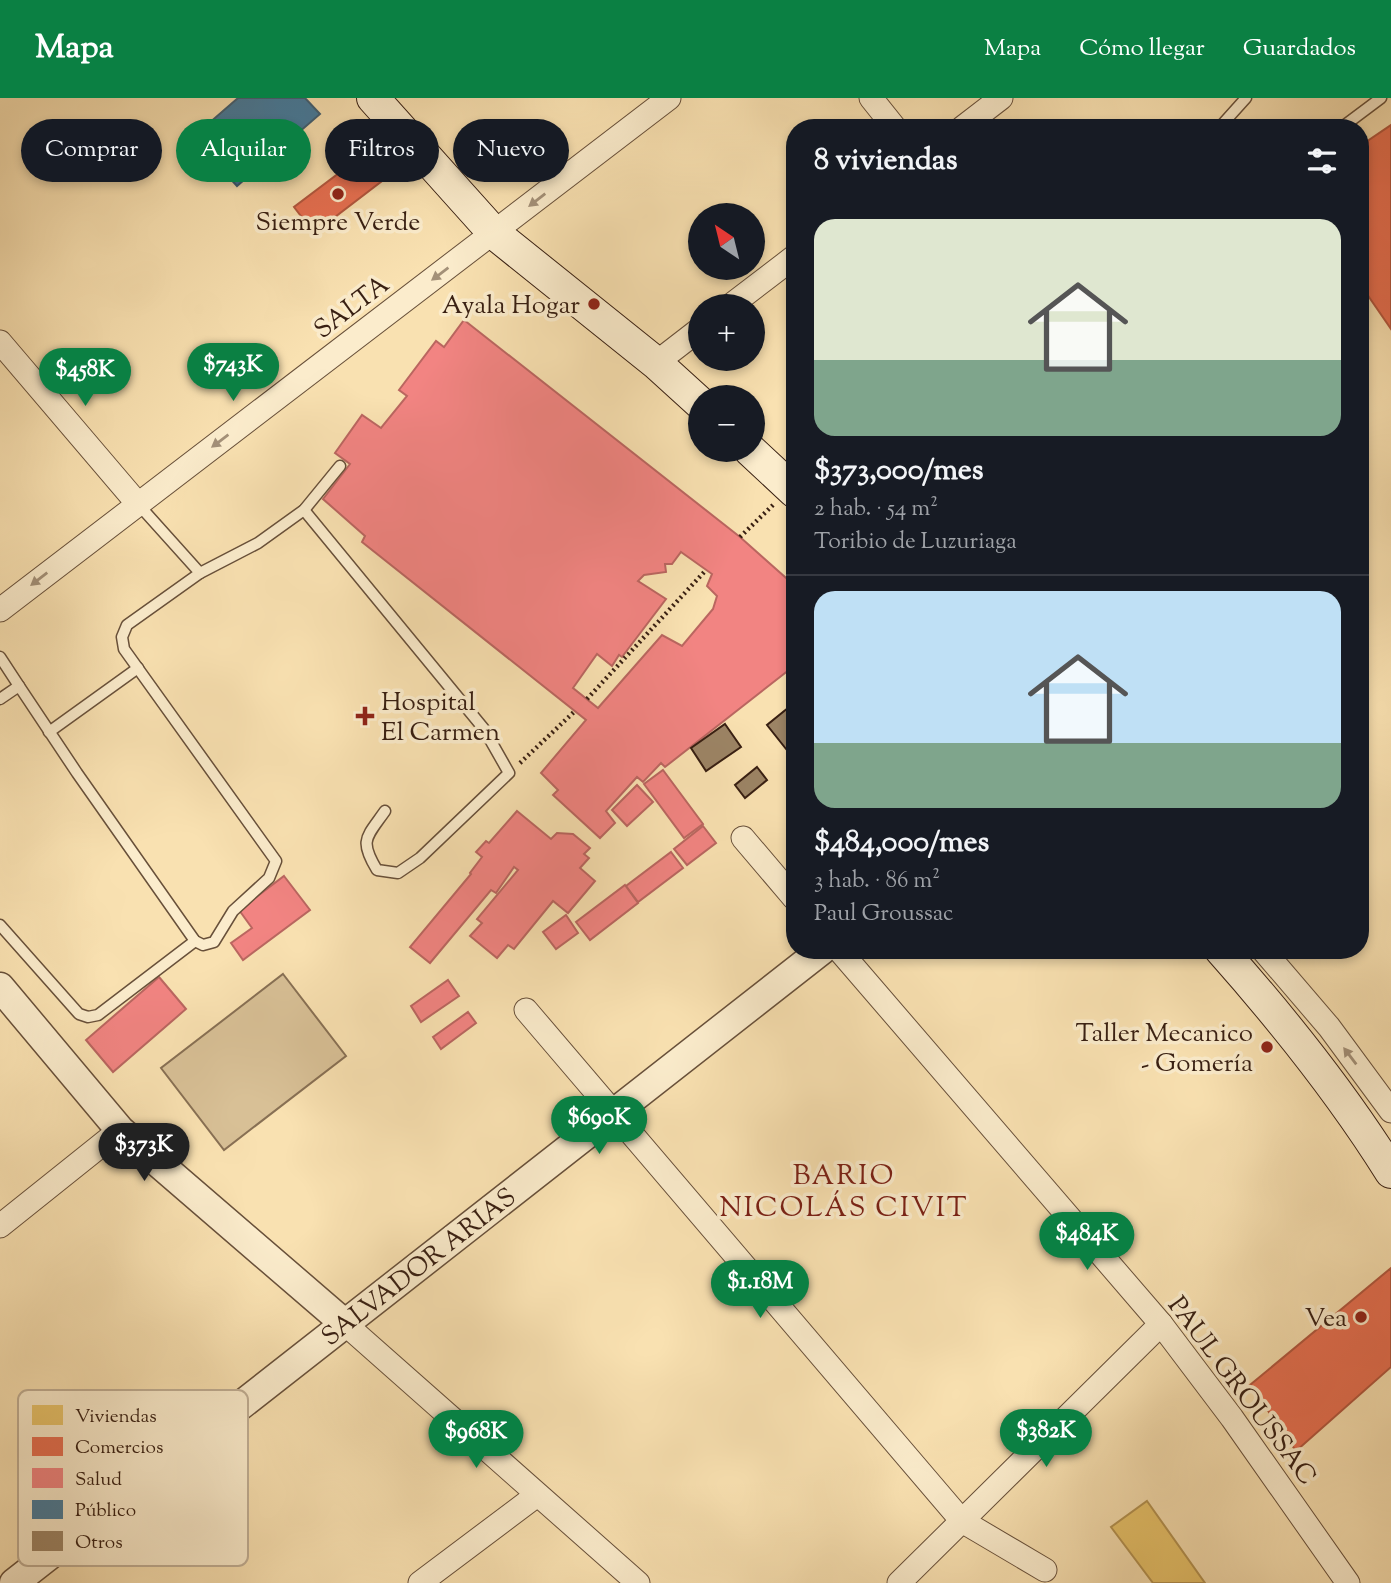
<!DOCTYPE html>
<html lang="es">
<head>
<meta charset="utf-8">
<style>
  :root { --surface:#171b24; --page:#20242c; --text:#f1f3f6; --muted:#9ea1a6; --line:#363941; --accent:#0b8043 }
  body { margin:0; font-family:"Sorts Mill Goudy",serif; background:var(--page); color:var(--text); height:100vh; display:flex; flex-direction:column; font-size:26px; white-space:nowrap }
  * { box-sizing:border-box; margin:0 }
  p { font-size:23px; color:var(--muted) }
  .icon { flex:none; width:38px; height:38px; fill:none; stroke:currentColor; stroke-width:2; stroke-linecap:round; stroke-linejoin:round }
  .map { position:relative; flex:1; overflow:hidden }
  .drawer { position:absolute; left:786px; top:21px; width:583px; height:840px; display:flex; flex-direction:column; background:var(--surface); border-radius:28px; box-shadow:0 4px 10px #0003 }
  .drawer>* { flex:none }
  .banner { position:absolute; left:21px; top:21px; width:660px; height:63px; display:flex; gap:14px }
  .needle { width:46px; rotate:325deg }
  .tools { position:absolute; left:688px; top:105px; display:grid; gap:14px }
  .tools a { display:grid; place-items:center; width:77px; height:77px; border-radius:50%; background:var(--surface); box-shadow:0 4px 10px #0003; font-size:35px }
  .price { position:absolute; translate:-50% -60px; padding:0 16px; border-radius:24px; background:var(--accent); color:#fff; font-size:23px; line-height:46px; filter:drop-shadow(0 2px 4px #0008) }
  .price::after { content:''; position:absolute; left:50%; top:42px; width:21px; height:16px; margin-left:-10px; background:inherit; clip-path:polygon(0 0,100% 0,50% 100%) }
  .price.selected { background:#222; color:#fff }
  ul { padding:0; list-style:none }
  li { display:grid; align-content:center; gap:14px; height:371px; padding:0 28px }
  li+li { border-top:2px solid var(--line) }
  li span { display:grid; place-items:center; height:217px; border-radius:21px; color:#555 }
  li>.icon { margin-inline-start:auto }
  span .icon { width:126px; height:126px; fill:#fffc; stroke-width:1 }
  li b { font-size:30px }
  h2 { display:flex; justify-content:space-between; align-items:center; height:84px; padding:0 28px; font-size:30px }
  .pill { padding:0 24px; border-radius:32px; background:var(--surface); box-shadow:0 4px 10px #0003; font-size:24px; line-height:63px }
  .pill.selected { background:var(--accent); color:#fff }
  header { display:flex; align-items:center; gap:42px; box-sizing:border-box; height:98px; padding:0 35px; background:var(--accent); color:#fff }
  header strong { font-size:33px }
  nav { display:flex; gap:38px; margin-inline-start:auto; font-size:24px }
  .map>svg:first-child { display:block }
  .green { fill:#d8c096; stroke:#887054; stroke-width:2 }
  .homes { fill:#e9c46a; stroke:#b49250; stroke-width:2 }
  .shops { fill:#e76f51; stroke:#b2573e; stroke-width:2 }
  .health { fill:#f28482; stroke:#ba6660; stroke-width:2; fill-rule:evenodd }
  .public { fill:#457b9d; stroke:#415f73; stroke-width:2 }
  .building { fill:#9c8465; stroke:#381f12; stroke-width:2 }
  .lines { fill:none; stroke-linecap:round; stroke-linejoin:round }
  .service-casing { stroke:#68503a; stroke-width:13 }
  .minor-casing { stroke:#68503a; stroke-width:25 }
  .tertiary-casing { stroke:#68503a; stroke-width:31 }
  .secondary-casing { stroke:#381f12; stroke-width:34 }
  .path { stroke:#381f12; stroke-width:4.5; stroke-dasharray:2 3.5; stroke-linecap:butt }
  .service { stroke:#fbeccc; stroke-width:10 }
  .minor { stroke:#fbeccc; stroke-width:23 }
  .tertiary { stroke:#fbeccc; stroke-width:28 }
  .secondary { stroke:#fbeccc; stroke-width:32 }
  .oneway { fill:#a39078 }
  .poi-dot { fill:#8f2418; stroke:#fbeccc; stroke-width:2.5 }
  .labels { text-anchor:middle; stroke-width:7; stroke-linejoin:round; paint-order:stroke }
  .poi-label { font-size:26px; fill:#381f12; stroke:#fbeccc; text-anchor:end }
  .street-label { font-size:26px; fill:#381f12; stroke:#fbeccc }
  .neighbourhood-label { font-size:28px; letter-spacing:2px; fill:#7a1f14; stroke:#fbeccc }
  .key { fill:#fbeccc; stroke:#c0ae94; stroke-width:2 }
  .key-label { font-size:19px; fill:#381f12 }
</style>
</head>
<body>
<header>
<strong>Mapa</strong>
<nav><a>Mapa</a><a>Cómo llegar</a><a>Guardados</a></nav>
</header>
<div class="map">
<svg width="1391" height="1485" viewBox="0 0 1391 1485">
  <rect width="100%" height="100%" fill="#f9e1b1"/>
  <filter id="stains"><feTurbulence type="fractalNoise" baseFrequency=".00286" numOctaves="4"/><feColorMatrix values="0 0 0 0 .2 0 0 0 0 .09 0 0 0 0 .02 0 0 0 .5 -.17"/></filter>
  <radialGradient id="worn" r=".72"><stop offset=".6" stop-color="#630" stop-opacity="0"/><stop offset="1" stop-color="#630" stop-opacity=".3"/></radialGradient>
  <!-- green -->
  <path class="green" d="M 283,876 L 346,958 L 224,1052 L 161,970 Z"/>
  <!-- homes -->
  <path class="homes" d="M 1147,1403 L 1205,1485 L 1153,1485 L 1111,1429 Z"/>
  <!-- shops -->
  <g class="shops">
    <path d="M 1391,27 L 1391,231 L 1360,186 L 1360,48 Z"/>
    <path d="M 363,57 L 382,83 L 314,135 L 294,109 Z"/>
    <path d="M 1391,1170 L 1391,1269 L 1296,1353 L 1250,1287 Z"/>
  </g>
  <!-- health -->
  <g class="health">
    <path d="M 464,222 L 740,439 L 794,487 L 794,568 L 665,669 L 661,665 L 643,684 L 637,679 L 606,713 L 615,725 L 600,740 L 553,697 L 558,692 L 541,675 L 586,622 L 362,444 L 365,438 L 323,401 L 350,366 L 335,355 L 362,317 L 381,330 L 407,298 L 399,292 L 436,243 L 444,249 ZM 681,454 L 712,476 L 707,488 L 717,498 L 713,511 L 682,548 L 662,537 L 598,610 L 573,590 L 597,556 L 612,568 L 619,557 L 622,559 L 666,501 L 638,483 L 644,477 L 666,474 L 665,466 L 672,466 Z"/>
    <path d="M 663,672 L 703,726 L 684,740 L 644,686 Z"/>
    <path d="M 637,687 L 653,704 L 627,728 L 612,712 Z"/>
    <path d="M 517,713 L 551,741 L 557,735 L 573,736 L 590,750 L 584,756 L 589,760 L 580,770 L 595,783 L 568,815 L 553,803 L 514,851 L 508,847 L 497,860 L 470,838 L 482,825 L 477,821 L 518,772 L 514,769 L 496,795 L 491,792 L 430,865 L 410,849 L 471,776 L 470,775 L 482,759 L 476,754 L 486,743 L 489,745 Z"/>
    <path d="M 703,728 L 716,745 L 687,767 L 674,751 Z"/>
    <path d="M 671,754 L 683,770 L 638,804 L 626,788 Z"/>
    <path d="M 284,778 L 310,812 L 243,862 L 231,845 L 252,830 L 239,812 Z"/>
    <path d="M 625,787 L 638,805 L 590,842 L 576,824 Z"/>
    <path d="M 566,817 L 578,835 L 556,851 L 543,834 Z"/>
    <path d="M 159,879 L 186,911 L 113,974 L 86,942 Z"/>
    <path d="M 448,882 L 459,898 L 421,924 L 411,908 Z"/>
    <path d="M 468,914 L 476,925 L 441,951 L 433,939 Z"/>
  </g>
  <!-- public -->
  <path class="public" d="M 238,0 L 305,0 L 320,16 L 237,88 L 193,39 Z"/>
  <!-- building -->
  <g class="building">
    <path d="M 794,605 L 794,661 L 767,627 Z"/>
    <path d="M 725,626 L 741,649 L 706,673 L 691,650 Z"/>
    <path d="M 757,669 L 767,682 L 745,700 L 735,687 Z"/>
  </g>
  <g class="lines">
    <!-- service casing -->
    <g class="service-casing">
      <g id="service">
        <path d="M 1219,30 L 1246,0"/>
        <path d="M 1341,30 L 1381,0"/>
        <path d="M 304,412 L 484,631 L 509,675 L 420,760 L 398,775 L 377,772 C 359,742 366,740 385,713"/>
        <path d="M 200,475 L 258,445 L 304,412 L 340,368"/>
        <path d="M 0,559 L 19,588"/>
        <path d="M 0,601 L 19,588 L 77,675 L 195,843 L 203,847 L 214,844 L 233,813 L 269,780 L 276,763 L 124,551 L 122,539 L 127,527 L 200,475 L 138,406"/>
        <path d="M 49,634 L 138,570"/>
        <path d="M 0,827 L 79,916 L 88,919 L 98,917 L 195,843"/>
      </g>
    </g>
    <!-- minor casing -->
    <g class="minor-casing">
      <g id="minor">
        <path d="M 871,0 L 895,30"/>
        <path d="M 962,30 L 1001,0"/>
        <path d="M 730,208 L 794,159"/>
        <path d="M 0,244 L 138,406"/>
        <path d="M 656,265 L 700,231"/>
        <path d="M 0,512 L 669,0"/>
        <path d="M 743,740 L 794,800"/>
        <path d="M 839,852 L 1161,1226 L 1232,1320 L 1348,1485"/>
        <path d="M 1263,852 L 1329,929 L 1391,1013"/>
        <path d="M 526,912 L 962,1423 L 1045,1472"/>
        <path d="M 0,1128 L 120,1032"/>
        <path d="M 344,1225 L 638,1485"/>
        <path d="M 420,1485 L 537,1397"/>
        <path d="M 899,1485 L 1161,1226"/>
      </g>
    </g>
    <!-- tertiary casing -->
    <g class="tertiary-casing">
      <g id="tertiary">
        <path d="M 0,889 L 120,1032 L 344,1225"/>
        <path d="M 14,1485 L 822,852"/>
      </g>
    </g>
    <!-- secondary casing -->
    <g class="secondary-casing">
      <g id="secondary">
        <path d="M 373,0 L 494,135 L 656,265 L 700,305"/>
        <path d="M 750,352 L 794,393"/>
        <path d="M 1221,852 C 1284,923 1341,994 1391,1074"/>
      </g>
    </g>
    <!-- path -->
    <g class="path">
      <path d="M 740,439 L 773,407"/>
      <path d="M 587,601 L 706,472"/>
      <path d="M 520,665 L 575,613"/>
    </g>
    <!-- service -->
    <use href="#service" class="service"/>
    <!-- minor -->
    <use href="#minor" class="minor"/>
    <!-- tertiary -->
    <use href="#tertiary" class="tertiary"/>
    <!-- secondary -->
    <use href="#secondary" class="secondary"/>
  </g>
  <!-- one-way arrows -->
  <defs><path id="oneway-solid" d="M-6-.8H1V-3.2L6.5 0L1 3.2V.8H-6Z" transform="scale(1.75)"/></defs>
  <g class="oneway">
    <use href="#oneway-solid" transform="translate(537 102) rotate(142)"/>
    <use href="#oneway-solid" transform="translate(440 176) rotate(143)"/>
    <use href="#oneway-solid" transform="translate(220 343) rotate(143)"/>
    <use href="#oneway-solid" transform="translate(39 481) rotate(142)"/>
    <use href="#oneway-solid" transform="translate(1350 958) rotate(-127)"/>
  </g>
  <!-- markers -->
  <g class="poi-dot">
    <circle cx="338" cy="96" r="7"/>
    <circle cx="594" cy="206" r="7"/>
    <path d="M361.5 607.5h7v7h7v7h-7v7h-7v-7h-7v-7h7z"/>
    <circle cx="1267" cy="949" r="7"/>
    <circle cx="1361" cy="1219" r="7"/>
  </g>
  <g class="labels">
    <!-- poi labels -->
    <g class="poi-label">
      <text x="338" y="132" text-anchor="middle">Siempre Verde</text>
      <text x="580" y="215">Ayala Hogar</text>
      <text x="381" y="612" text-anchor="start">Hospital<tspan x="381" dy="30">El Carmen</tspan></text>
      <text x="1253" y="943">Taller Mecanico<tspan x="1253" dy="30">- Gomería</tspan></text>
      <text x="1347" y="1228">Vea</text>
    </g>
    <!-- street labels -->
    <g class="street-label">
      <text transform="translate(351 208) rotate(-37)" y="9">SALTA</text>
      <text transform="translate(418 1168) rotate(-38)" y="9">SALVADOR ARIAS</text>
      <text transform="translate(1243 1292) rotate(53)" y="9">PAUL GROUSSAC</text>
    </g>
    <!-- neighbourhood labels -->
    <g class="neighbourhood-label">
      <text x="844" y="1086">BARIO<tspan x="844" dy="32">NICOLÁS CIVIT</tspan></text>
    </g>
  </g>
  <!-- legend -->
  <rect x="18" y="1292" width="230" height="176" rx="10" class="key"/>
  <rect x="32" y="1307" width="31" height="20" fill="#e9c46a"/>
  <rect x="32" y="1339" width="31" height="19" fill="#e76f51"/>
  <rect x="32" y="1370" width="31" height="20" fill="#f28482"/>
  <rect x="32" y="1402" width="31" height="19" fill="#457b9d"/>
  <rect x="32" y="1433" width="31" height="20" fill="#9c8465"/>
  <g class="key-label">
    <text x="75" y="1324">Viviendas</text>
    <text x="75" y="1355">Comercios</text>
    <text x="75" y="1387">Salud</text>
    <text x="75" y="1418">Público</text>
    <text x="75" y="1450">Otros</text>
  </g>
  <rect width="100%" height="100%" filter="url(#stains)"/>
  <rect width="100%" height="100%" fill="url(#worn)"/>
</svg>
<div class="tools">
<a><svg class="needle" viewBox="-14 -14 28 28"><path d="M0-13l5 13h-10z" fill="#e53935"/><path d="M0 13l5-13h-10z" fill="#9ea1a6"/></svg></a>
<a>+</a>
<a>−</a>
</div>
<b class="price" style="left:233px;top:305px">$743K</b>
<b class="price" style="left:85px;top:310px">$458K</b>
<b class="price" style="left:599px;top:1058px">$690K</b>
<b class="price selected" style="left:144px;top:1085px">$373K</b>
<b class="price" style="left:1087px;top:1174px">$484K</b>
<b class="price" style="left:760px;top:1222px">$1.18M</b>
<b class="price" style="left:1046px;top:1371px">$382K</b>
<b class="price" style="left:476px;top:1372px">$968K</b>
<div class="banner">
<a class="pill">Comprar</a>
<a class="pill selected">Alquilar</a>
<a class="pill">Filtros</a>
<a class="pill">Nuevo</a>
</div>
<section class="drawer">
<h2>8 viviendas<svg class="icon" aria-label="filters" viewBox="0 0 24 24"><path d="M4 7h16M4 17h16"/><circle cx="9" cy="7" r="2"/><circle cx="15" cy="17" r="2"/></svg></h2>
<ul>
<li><span style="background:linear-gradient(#dfe7d0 65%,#7fa58c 0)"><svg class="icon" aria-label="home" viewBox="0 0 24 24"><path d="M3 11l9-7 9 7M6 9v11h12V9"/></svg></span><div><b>$373,000/mes</b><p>2 hab. · 54 m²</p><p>Toribio de Luzuriaga</p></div></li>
<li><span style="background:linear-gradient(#bfe0f5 70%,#7fa58c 0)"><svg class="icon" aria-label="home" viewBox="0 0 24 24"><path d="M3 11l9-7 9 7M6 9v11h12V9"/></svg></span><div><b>$484,000/mes</b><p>3 hab. · 86 m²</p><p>Paul Groussac</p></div></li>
</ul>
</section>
</div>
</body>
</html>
